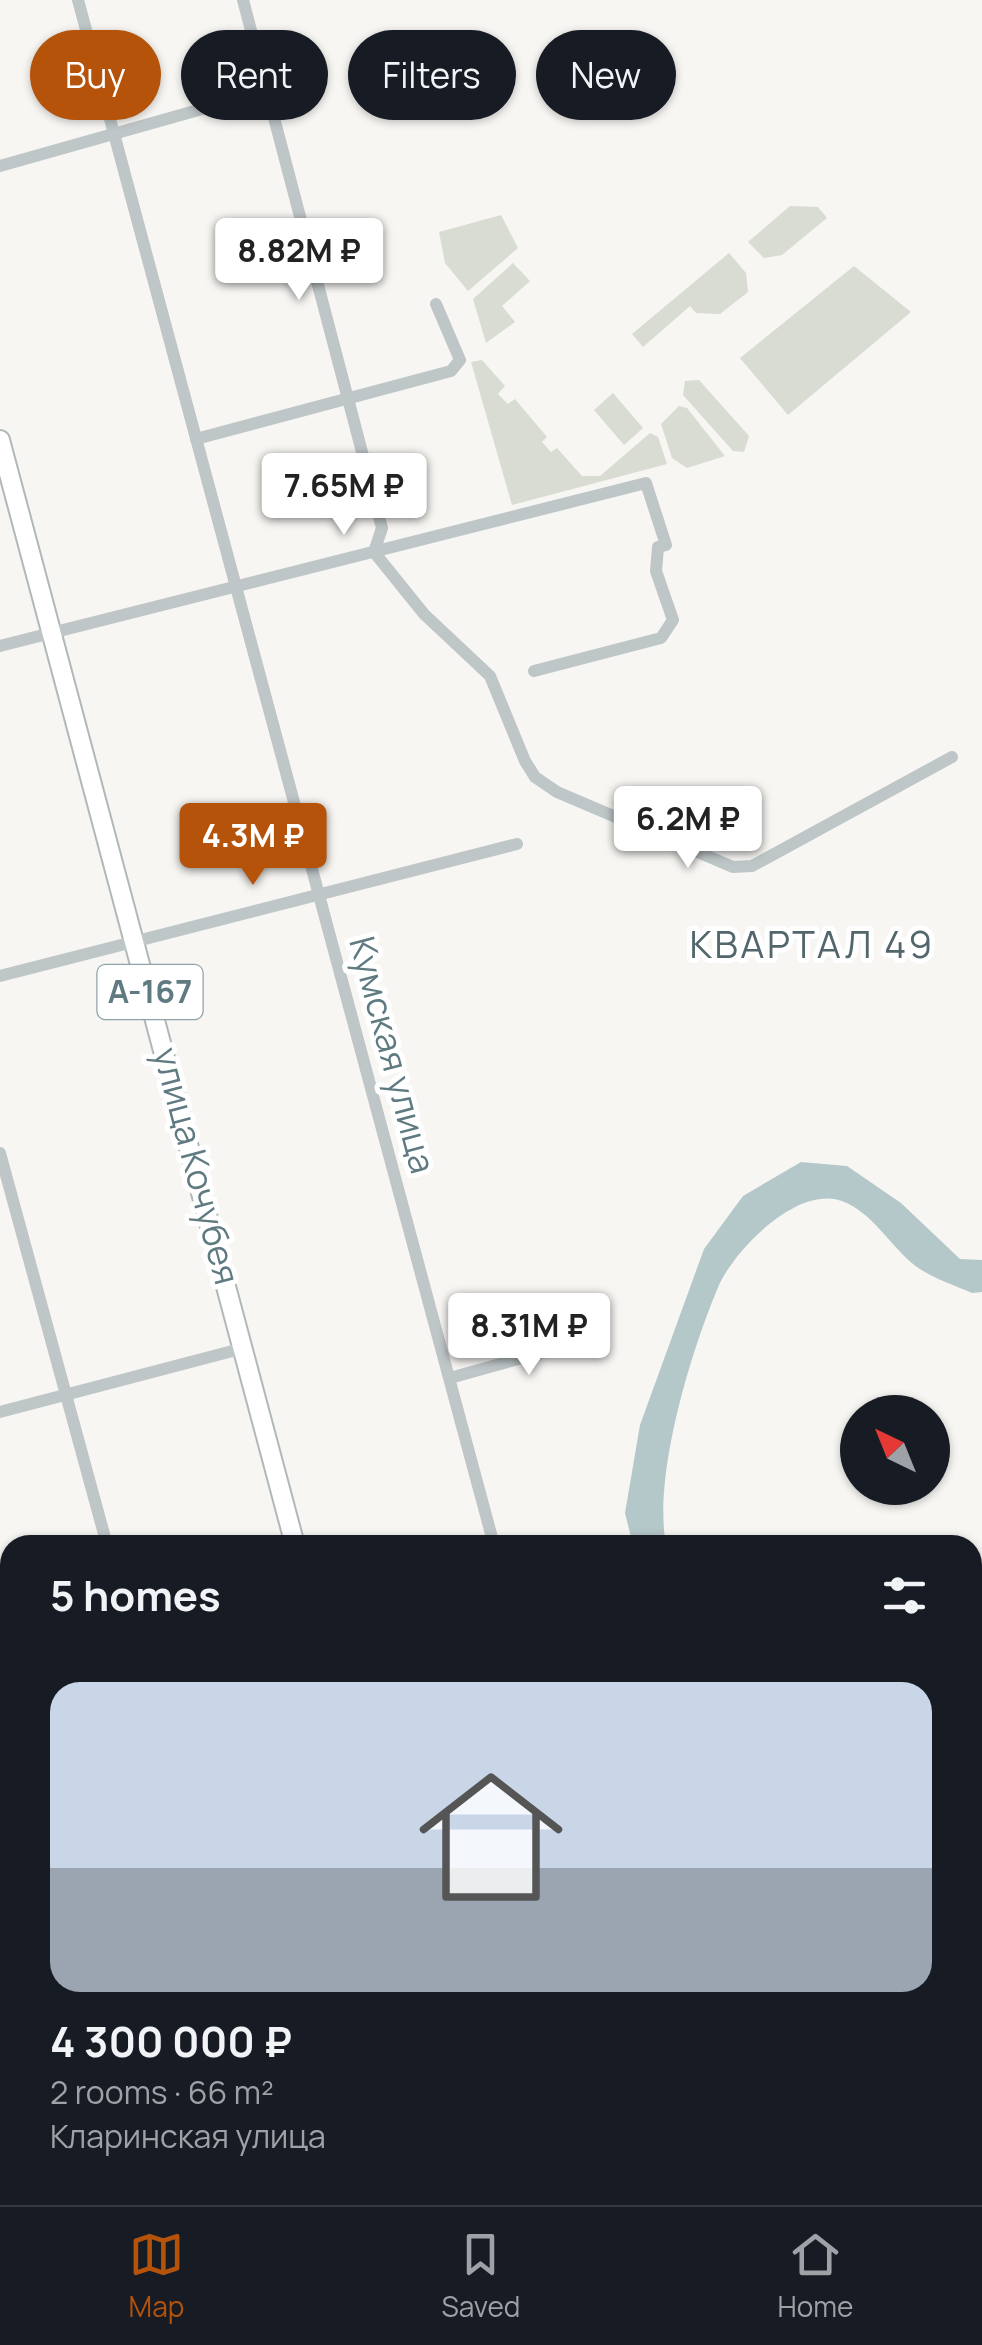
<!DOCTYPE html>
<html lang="en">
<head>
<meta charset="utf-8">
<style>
  :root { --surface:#171b24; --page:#242831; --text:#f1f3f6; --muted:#9ea1a6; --line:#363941; --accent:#b45309 }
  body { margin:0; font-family:Manrope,sans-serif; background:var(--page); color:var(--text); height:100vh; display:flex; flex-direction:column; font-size:38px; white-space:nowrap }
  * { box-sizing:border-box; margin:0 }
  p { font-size:32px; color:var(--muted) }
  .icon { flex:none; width:55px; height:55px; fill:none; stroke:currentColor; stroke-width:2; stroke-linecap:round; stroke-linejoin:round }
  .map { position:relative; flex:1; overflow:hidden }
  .drawer { position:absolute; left:0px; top:1535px; width:982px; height:670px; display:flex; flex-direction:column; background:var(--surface); border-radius:30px 30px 0 0; box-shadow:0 2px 8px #0004 }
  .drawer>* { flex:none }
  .hud { position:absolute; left:30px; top:30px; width:922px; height:90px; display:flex; gap:20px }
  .needle { width:65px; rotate:317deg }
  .controls { position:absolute; left:840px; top:1395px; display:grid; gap:20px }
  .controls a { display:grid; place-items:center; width:110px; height:110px; border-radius:50%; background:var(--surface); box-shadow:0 2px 8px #0004; font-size:50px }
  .price { position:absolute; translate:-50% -85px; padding:0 22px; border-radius:10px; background:#fff; color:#222; font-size:32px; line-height:65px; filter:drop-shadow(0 2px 5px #0008) }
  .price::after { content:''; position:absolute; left:50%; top:60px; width:30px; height:22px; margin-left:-15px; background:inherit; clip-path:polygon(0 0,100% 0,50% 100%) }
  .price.on { background:var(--accent); color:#fff }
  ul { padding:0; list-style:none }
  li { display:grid; align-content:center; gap:20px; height:530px; padding:0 50px }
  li+li { border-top:2px solid var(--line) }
  li span { display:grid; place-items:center; height:310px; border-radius:30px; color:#555 }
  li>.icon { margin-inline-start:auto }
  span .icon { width:180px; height:180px; fill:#fffc; stroke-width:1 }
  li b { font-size:42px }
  h2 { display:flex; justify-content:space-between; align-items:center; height:120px; padding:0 50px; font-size:42px }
  .pill { padding:0 35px; border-radius:45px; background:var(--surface); box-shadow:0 2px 8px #0004; font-size:35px; line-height:90px }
  .pill.on { background:var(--accent); color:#fff }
  .tab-bar { display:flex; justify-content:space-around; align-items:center; height:140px; border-top:2px solid var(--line); background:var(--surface); font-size:28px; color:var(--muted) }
  .tab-bar a { display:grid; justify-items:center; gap:5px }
  .tab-bar .on { color:var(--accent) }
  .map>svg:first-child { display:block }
  .green { fill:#d8dcd2 }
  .water { fill:#b5c8c9 }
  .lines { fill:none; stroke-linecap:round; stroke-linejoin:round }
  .major-casing { stroke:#b0b8ba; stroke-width:22 }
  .minor { stroke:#bfc6c8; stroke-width:12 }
  .major { stroke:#fff; stroke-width:18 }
  .labels { text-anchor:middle; stroke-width:10; stroke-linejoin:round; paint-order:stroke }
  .shield { fill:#fff; stroke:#8fa2a6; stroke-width:2.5 }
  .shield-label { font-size:32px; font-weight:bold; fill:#5f7a80 }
  .street-label { font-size:35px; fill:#5f7a80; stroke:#fff }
  .neighbourhood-label { font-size:38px; letter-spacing:2.5px; fill:#52666b; stroke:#fff }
</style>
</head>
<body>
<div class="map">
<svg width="982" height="2205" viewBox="0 0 982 2205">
  <rect width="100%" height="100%" fill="#f7f6f3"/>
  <!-- green -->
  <g class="green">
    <path d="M 790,206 L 818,207 L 827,218 L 782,255 L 764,258 L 748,242 Z"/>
    <path d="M 501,215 L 518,248 L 468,291 L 445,263 L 439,232 Z"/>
    <path d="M 729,253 L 746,273 L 748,292 L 720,314 L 696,313 L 690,306 L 643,347 L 632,334 Z"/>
    <path d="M 513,263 L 530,281 L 502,306 L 515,322 L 486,343 L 473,299 Z"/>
    <path d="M 854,266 L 911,312 L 788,415 L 740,358 Z"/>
    <path d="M 482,360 L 505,386 L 498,394 L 508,404 L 515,399 L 547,437 L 542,442 L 551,452 L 557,448 L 582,476 L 600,476 L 650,433 L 658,437 L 667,464 L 512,505 L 471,362 Z"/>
    <path d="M 699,380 L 749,436 L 744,452 L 733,451 L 683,395 L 685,381 Z"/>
    <path d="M 613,393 L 643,428 L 624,445 L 594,410 Z"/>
    <path d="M 679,406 L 687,408 L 725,456 L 687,468 L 672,458 L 661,424 Z"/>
  </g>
  <!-- water -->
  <path class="water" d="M 801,1162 L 847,1166 L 901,1203 L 960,1259 L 982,1260 L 982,1292 L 972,1293 C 954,1285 932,1278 917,1267 C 891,1248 874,1213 842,1201 C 798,1185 736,1248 719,1285 C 691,1351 653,1475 666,1545 L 633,1545 L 625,1513 L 640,1425 L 704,1249 L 743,1196 Z"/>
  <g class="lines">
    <!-- major casing -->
    <g class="major-casing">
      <g id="major">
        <path d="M 0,440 L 295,1545"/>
        <path d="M 474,2195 L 477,2205"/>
      </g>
    </g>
    <!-- minor -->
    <g class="minor">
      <path d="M 78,0 L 494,1545"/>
      <path d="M 243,0 L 382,528 L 374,552 L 424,614 L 490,676 L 525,761 L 535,777 L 557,792 L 733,867 L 752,866 L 952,757"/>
      <path d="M 0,166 L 266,91"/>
      <path d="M 196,439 L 451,371 L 460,360 L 436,304"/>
      <path d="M 0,646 L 646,483 L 666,545 L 658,547 L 656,571 L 673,620 L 661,638 L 534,671"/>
      <path d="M 0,976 L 517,844"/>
      <path d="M 0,1153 L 107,1545"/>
      <path d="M 450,1378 L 596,1337"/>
      <path d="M 0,1412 L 244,1348"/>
      <path d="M 0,1742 L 10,1740"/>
      <path d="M 0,1849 L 10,1886"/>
      <path d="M 0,2069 L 10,2066"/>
      <path d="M 93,2195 L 96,2205"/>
      <path d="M 279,2195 L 282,2205"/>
      <path d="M 637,2195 L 640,2205"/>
      <path d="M 838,2205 L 839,2195"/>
    </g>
    <!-- major -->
    <use href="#major" class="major"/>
  </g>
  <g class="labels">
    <!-- shield labels -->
    <rect class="shield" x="97.5" y="965" width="105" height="54" rx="8"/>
    <g class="shield-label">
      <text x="150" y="1003">А-167</text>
    </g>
    <!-- street labels -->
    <g class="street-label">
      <text transform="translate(392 1055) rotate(75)" y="12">Кумская улица</text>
      <text transform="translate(196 1166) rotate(75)" y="12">улица Кочубея</text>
    </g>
    <!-- neighbourhood labels -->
    <g class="neighbourhood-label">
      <text x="812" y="958">КВАРТАЛ 49</text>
    </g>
  </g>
</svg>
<div class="controls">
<a><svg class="needle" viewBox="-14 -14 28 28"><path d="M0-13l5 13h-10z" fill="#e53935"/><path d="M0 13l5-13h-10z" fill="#9ea1a6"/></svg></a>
</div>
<b class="price" style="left:299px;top:303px">8.82M ₽</b>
<b class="price" style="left:344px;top:538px">7.65M ₽</b>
<b class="price" style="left:688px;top:871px">6.2M ₽</b>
<b class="price on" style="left:253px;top:888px">4.3M ₽</b>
<b class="price" style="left:529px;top:1378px">8.31M ₽</b>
<div class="hud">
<a class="pill on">Buy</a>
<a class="pill">Rent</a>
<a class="pill">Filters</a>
<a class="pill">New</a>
</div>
<section class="drawer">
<h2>5 homes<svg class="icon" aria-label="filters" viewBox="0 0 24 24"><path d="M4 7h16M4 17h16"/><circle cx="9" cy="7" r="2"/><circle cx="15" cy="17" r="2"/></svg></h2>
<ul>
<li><span style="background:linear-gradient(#c9d6e8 60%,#9aa5b1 0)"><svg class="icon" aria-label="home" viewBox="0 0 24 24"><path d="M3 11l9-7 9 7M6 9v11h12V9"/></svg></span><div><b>4 300 000 ₽</b><p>2 rooms · 66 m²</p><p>Кларинская улица</p></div></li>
</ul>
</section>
</div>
<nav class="tab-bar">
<a class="on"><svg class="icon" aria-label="map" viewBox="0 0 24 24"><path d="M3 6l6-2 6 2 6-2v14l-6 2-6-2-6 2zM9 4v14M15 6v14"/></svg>Map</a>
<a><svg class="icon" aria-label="saved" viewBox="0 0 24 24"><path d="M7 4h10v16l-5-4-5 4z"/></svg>Saved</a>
<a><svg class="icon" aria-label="home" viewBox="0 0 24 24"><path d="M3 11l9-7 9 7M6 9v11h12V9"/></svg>Home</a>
</nav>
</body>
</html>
